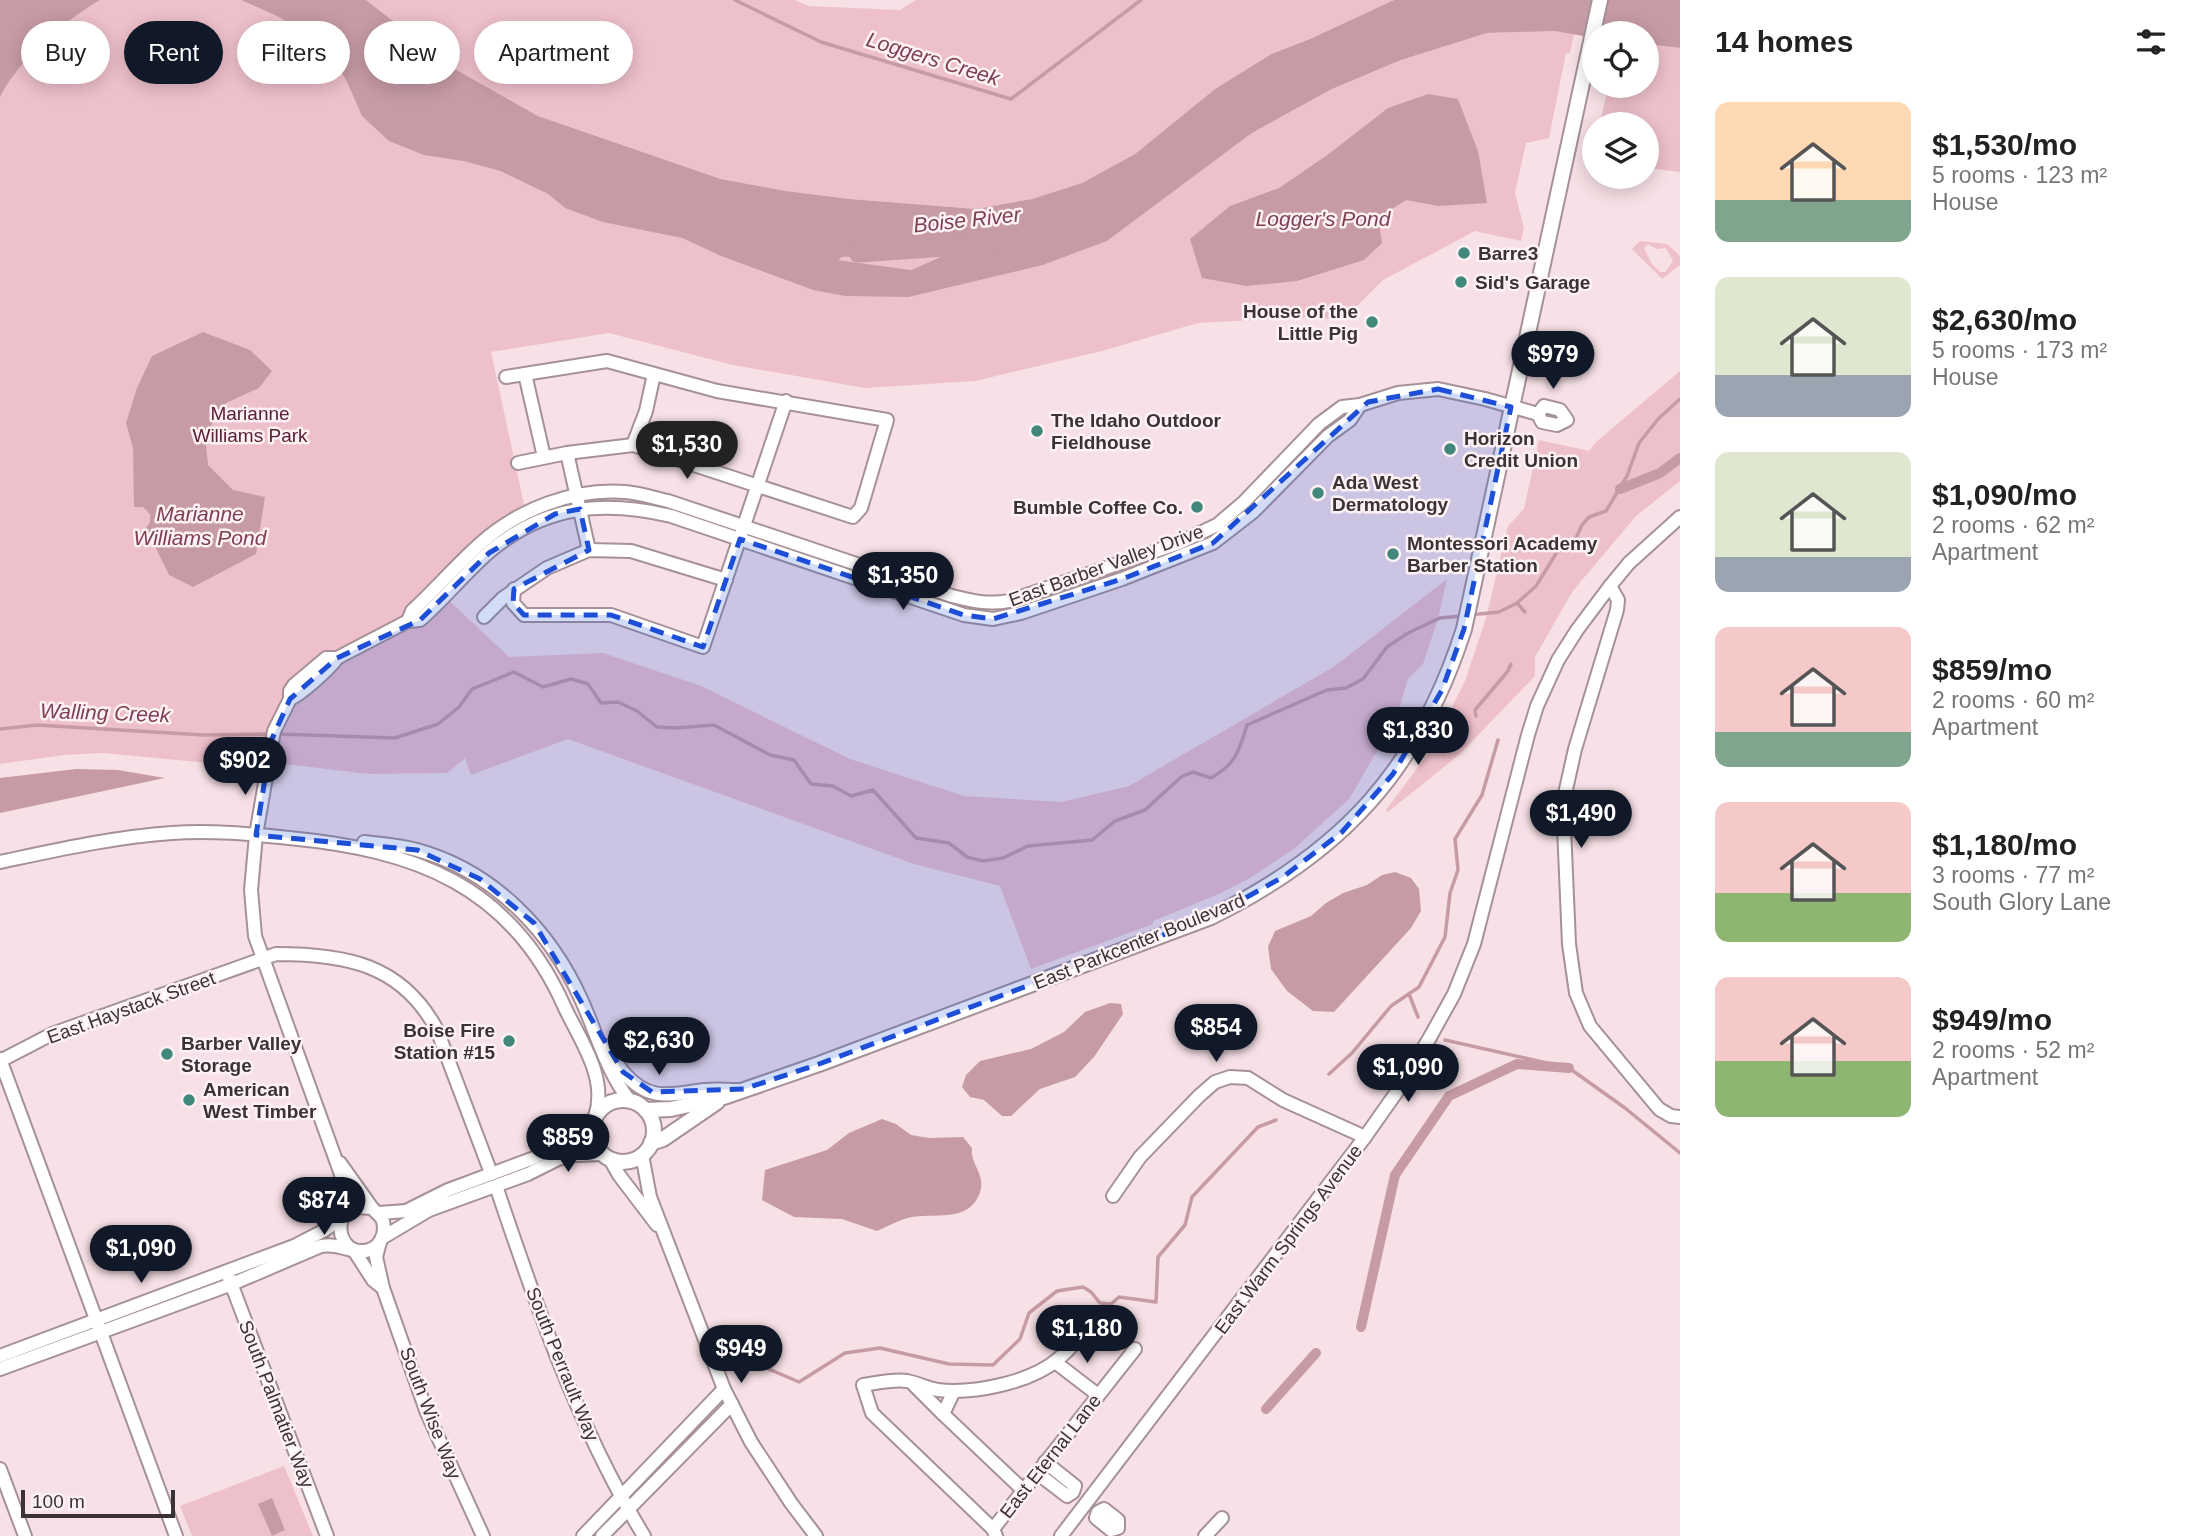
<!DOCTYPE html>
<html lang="en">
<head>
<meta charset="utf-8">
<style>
  :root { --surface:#fff; --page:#f2f2f2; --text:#222; --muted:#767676; --accent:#111827 }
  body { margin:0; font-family:Arial,sans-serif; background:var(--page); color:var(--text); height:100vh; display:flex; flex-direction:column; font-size:26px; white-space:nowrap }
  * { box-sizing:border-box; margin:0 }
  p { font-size:23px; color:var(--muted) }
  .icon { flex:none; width:38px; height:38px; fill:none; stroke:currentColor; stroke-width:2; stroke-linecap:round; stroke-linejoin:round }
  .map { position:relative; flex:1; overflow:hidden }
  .sheet { display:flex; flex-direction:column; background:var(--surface); width:525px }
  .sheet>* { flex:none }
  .banner { position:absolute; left:21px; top:21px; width:665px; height:63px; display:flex; gap:14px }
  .fabs { position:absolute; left:1582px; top:21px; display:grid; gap:14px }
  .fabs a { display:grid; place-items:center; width:77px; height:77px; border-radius:50%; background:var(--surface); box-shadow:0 4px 18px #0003; font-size:35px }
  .scale { position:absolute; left:21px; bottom:18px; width:154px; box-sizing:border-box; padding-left:7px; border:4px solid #3a3234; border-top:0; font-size:19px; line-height:24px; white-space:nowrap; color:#3a3234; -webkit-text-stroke:5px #fef1f4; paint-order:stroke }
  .price { position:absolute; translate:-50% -60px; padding:0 16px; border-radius:24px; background:var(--accent); color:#fff; font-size:23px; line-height:46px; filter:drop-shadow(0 2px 4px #0008) }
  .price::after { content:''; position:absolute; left:50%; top:42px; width:21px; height:16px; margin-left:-10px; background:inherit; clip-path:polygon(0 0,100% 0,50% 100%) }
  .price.selected { background:#222; color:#fff }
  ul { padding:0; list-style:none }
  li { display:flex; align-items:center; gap:21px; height:175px; padding:0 35px }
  li span { display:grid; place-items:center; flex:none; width:196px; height:140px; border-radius:14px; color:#555 }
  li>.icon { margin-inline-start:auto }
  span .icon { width:84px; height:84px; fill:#fffc; stroke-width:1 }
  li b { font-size:30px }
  h2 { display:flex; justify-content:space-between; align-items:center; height:84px; padding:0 35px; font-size:30px }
  .pill { padding:0 24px; border-radius:32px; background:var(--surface); box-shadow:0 4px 18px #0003; font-size:24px; line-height:63px }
  .pill.selected { background:var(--accent); color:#fff }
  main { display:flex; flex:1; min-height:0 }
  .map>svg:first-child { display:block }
  .green { fill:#eec0cb; fill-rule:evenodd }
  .water { fill:#c79ba6; fill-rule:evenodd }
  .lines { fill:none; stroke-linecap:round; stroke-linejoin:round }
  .stream { stroke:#c79ba6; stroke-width:3.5 }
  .canal { stroke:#c79ba6; stroke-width:10 }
  .river { stroke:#c79ba6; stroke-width:19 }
  .minor-casing { stroke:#a59196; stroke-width:16 }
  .major-casing { stroke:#a59196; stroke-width:18 }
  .minor { stroke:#fff; stroke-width:12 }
  .major { stroke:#fff; stroke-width:14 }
  .marked { fill:#1d4ed8; fill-opacity:0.2; stroke:#1d4ed8; stroke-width:5; stroke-dasharray:14 9; stroke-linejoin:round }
  .poi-dot { fill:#42877b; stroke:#fef1f4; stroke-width:2.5 }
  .labels { text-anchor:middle; stroke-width:5; stroke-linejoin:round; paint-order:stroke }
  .poi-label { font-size:19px; font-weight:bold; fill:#3a3234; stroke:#fef1f4; text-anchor:start }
  .park-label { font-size:19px; fill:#592134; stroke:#fef1f4 }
  .street-label { font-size:19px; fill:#3a3234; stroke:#fef1f4 }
  .water-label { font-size:21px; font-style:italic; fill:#7c4052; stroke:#fef1f4 }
</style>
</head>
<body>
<main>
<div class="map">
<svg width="1680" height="1536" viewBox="0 0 1680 1536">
  <rect width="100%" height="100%" fill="#f7e1e6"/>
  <!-- green -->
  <g class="green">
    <path d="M 100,0 L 241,0 L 277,16 L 304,32 L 336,62 L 348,84 L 463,161 L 500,171 L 548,194 L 565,208 L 682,238 L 721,256 L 813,290 L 909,297 L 1043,265 L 1107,241 L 1252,133 L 1332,89 L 1401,60 L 1487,33 L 1555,31 L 1574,34 L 1570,53 L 1566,53 L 1549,138 L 1526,143 L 1515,193 L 1524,228 L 1521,241 L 1475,231 L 1383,280 L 1343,320 L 1309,317 L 1198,323 L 1102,351 L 975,381 L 865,388 L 733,365 L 609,333 L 491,352 L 527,518 L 485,545 L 440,592 L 509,657 L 603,653 L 701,686 L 850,759 L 964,796 L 1061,802 L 1129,786 L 1335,666 L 1447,579 L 1438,619 L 1423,664 L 1408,679 L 1396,719 L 1349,799 L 1295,848 L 1250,878 L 1219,894 L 1153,921 L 1153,924 L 1031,969 L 1000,886 L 914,864 L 568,739 L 471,775 L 465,758 L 447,773 L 368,774 L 253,760 L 250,767 L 104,753 L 64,755 L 0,764 L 0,97 C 21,57 62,23 100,0 Z"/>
    <path d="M 366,0 L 795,0 L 808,6 L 900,10 L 916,0 L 1394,0 L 1310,39 L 1270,54 L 1215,89 L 1135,154 L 1082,183 L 1032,199 L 976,209 L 850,199 L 786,191 L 721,179 L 538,116 L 455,69 Z"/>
    <path d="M 1647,44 L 1680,48 L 1680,172 L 1647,168 L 1647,124 L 1600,124 L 1608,86 L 1647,86 Z"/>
    <path d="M 936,241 L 963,243 L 961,248 L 911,270 L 837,260 L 842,257 L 865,256 Z"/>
    <path d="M 1640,241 L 1667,244 L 1680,256 L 1680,265 L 1662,279 L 1632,249 ZM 1648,244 L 1657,249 L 1666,248 L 1673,261 L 1665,272 L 1660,272 L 1652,264 L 1644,248 Z"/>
    <path d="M 1680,371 L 1680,481 L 1636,516 L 1572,592 L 1535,657 L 1535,676 L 1460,754 L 1388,812 L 1386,810 L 1430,751 L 1465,681 L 1486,618 L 1508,526 L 1524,509 L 1539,440 L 1589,451 L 1596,442 Z"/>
    <path d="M 284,1466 L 313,1536 L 192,1536 L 180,1506 Z"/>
  </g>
  <!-- water -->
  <g class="water">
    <path d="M 0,0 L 100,0 C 62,23 21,57 0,97 Z"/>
    <path d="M 241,0 L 366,0 L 455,69 L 538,116 L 721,179 L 786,191 L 850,199 L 976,209 L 1032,199 L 1082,183 L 1135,154 L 1215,89 L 1271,54 L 1310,39 L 1394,0 L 1680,0 L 1680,48 L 1647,44 L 1647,33 L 1594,33 L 1594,38 L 1555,31 L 1487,33 L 1401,60 L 1332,89 L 1252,133 L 1107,241 L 1043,265 L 909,297 L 845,296 L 813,290 L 721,256 L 682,238 L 603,222 L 565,208 L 548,194 L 500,171 L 463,161 L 424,155 L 389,141 L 362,116 L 348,84 L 336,62 L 304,32 L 277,16 ZM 936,241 L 963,244 L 961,248 L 911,270 L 838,260 L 842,257 L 865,256 Z"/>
    <path d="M 1428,94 L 1458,99 L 1478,151 L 1487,203 L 1438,206 L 1406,200 L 1378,218 L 1382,243 L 1364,260 L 1297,281 L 1246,286 L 1202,278 L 1190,239 L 1230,206 L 1279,188 L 1326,156 L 1388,108 Z"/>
    <path d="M 203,332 L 250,350 L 272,371 L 259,388 L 226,403 L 205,435 L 208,465 L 233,490 L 265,497 L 256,554 L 193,587 L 169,575 L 146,528 L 150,522 L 150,514 L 143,507 L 134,507 L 133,448 L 126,423 L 137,388 L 152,356 Z"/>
    <path d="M 76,769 L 118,770 L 165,778 L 0,813 L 0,778 Z"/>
    <path d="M 1395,872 L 1411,878 L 1419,889 L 1421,911 L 1411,928 L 1334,1012 L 1313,1011 L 1287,991 L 1271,969 L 1268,947 L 1275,931 L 1311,916 L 1326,903 L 1343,893 L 1367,885 L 1382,875 Z"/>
    <path d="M 1110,1003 L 1121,1004 L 1123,1014 L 1094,1057 L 1075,1077 L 1040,1089 L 1011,1116 L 1002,1116 L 984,1100 L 970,1097 L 962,1087 L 966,1075 L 980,1061 L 1031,1049 L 1064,1032 L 1085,1012 Z"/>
    <path d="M 882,1119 L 896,1124 L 911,1135 L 929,1138 L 963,1137 L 972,1148 C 970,1163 984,1173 981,1189 C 972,1223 938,1213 912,1217 C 901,1219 888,1226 877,1231 L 842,1219 L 794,1217 L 762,1200 L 765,1170 L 827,1150 L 849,1133 Z"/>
    <path d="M 272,1498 L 285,1530 L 272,1536 L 258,1504 Z"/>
  </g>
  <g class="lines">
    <!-- stream -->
    <g class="stream">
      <path d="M 735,0 L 821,42 L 1011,99 L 1141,0"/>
      <path d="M 1517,603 L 1525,612"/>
      <path d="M 1469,615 L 1499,612 L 1517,603 L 1536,586 L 1557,552 L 1576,538 L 1582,525 L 1589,517 L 1606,511 L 1627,476 L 1639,443 L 1659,418 L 1680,399"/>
      <path d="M 1476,716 L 1475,710 L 1508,671 L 1511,664"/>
      <path d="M 0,729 L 37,725 L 204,735 L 270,734"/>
      <path d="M 278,734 L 395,738 L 438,724 L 459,707 L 472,689 L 514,672 L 543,687 L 571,679 L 588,684 L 601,703 L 618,702 L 637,711 L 657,727 L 675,728 L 714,725 L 770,755 L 794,760 L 811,784 L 833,786 L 851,796 L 873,790 L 916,838 L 949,843 L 967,857 L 983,861 L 1003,858 L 1028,846 L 1092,840 L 1115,821 L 1145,810 L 1181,777 L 1193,772 L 1211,778 C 1236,764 1239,751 1247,725 L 1327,690 L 1346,688 L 1363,679 L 1387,647 L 1408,633 L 1440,618 L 1462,616"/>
      <path d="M 1409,994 L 1418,1017"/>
      <path d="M 1445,1040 L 1569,1068 L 1625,1108 L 1680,1153"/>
      <path d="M 1329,1074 L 1352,1053 L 1391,1006 L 1419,987 L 1445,937 L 1450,893 L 1458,870 L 1455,839 L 1482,795 L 1498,740"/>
      <path d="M 750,1361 L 799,1382 L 845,1353 L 880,1348 L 949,1364 L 993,1365 L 1020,1339 L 1029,1313 L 1057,1291 L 1083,1287 L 1091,1292 L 1100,1303 L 1111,1304 L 1119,1297 L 1156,1302 L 1158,1257 L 1185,1225 L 1192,1197 L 1258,1127 L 1276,1120"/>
    </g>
    <!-- canal -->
    <g class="canal">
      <path d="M 1620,489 L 1660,473 L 1680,458"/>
      <path d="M 1361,1327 L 1395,1175 L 1449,1096 L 1517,1064 L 1569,1068"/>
      <path d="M 1266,1409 L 1316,1353"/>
    </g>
    <!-- river -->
    <path class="river" d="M 858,253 L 989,244"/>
    <!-- minor casing -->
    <g class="minor-casing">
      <g id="minor">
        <path d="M 525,374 L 544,457"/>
        <path d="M 506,377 L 607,361 L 717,391 L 887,420 L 861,508 L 853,517 L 633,445 L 567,453 L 518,463"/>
        <path d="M 633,445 L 646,411 L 654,374"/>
        <path d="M 567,453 L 589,550"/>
        <path d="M 1610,586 L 1618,600 L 1617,610 L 1575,749 L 1563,803 L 1569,944 L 1576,993 L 1590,1026 L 1659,1109 L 1671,1116 L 1680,1117"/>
        <path d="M 514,589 L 513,603 L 524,615 L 611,615 L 703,647 L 786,401"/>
        <path d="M 484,617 L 503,598 L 547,568 L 589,550 L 631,551 L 726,580"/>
        <path d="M 408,621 L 412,611 C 436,589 457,564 481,543 C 519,509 574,488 625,492 C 639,493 654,498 668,501 L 952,596 C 972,601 988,605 1009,601 L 1179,543 L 1217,525 L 1244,502 L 1319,424 L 1342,407 L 1360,405 L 1398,393 L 1438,389 L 1485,399 L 1538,414 L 1542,422 L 1557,425 L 1567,420 L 1560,410 L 1544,406 L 1538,414"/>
        <path d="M 337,658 L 326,658 L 294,685 L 290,691 L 290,699 L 274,731 L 256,835 L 251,890 L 255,936 L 347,1191 C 347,1212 331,1230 349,1247"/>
        <path d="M 290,699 C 300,695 331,668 337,658 L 408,621 L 420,620 C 444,599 465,573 489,552 C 545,505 603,500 671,516 L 964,615 L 993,619 L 1021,613 L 1122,579 L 1213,543 L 1253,512 L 1328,436 L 1350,420 L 1360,405"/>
        <path d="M 364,842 C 382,844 400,845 417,850 C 493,871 550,930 581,999 C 597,1034 606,1070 629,1100"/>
        <path d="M 0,862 C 57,850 114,837 172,833 C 210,830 251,834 289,838 C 415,850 511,885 565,1008 C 581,1042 608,1078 595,1117"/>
        <path d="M 606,1046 C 612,1055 617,1065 624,1073 C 650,1103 671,1094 705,1090 C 716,1089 727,1090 738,1090"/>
        <path d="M 0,1059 L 176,1536"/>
        <path d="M 0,1061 L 52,1034 L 276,954 C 345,954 402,964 437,1030 L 491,1173"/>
        <path d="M 642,1155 L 650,1197 L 724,1389 L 751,1442 L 791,1503 L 816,1536"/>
        <path d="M 610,1159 L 619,1175 L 657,1225"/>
        <path d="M 340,1163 L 372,1208"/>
        <path d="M 496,1186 C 536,1305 578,1428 644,1536"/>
        <path d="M 1113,1196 L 1140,1157 L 1199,1096 L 1215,1082 L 1230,1077 L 1248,1078 L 1283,1100 L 1365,1137"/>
        <path d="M 379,1213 L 406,1211 L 448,1190 L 534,1158 L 593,1122"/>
        <path d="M 382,1238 L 429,1210 L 528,1174 L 558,1159 L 575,1155 L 602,1154"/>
        <path d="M 380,1242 L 376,1257 L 383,1288 L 427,1413 L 483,1536"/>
        <path d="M 353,1249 L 373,1280 L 383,1288"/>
        <path d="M 229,1278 L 327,1536"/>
        <path d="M 0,1356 L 294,1246 L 325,1230 L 355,1207 L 372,1208 L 382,1218 C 388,1234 379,1252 361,1251 C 346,1251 338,1243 321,1246 L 232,1284 L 0,1369"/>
        <path d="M 1055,1362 L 1098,1395"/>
        <path d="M 914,1385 L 943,1414 L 954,1391"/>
        <path d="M 943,1414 L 1023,1490"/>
        <path d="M 0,1469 L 25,1536"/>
        <path d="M 1037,1473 L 1067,1496 L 1073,1492 L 1075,1486 L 1045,1462"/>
        <path d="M 1104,1509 L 1118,1520 L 1118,1528 L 1111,1530 L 1096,1518 L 1098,1512 Z"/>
        <path d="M 993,1529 L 1135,1349"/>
        <path d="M 583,1536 L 724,1389"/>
        <path d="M 602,1536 L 732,1404"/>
        <path d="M 996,1536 L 993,1529 L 872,1413 L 863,1385 C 877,1383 893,1379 907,1381 C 917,1383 927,1388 938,1390 C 973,1394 1029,1383 1057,1360 C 1073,1347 1085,1331 1097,1315"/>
        <path d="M 1061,1536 L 1365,1137 L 1396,1093 L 1429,1039 L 1454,994 L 1474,944 L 1528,735 L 1537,706 L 1558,660 L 1577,630 L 1610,586 L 1629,563 L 1680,517"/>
        <path d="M 1205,1536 L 1222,1518"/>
      </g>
    </g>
    <!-- major casing -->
    <g class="major-casing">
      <g id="major">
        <circle cx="623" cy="1131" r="31"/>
        <path d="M 646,1110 L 671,1109 L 724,1097 L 819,1064 L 1211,917 C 1343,852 1419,769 1464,629 L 1600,0"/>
        <path d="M 651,1143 L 663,1139 L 717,1102"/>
      </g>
    </g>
    <!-- minor -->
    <use href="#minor" class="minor"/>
    <!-- major -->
    <use href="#major" class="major"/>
  </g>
  <!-- marked area -->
  <path class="marked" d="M 1438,389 L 1511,407 L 1464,629 L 1442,690 L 1393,774 L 1342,832 L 1283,877 L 1211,917 L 819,1064 L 744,1089 L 652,1092 L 623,1072 L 534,923 L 480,879 L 417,850 L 256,835 L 271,741 L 290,699 L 337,658 L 420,620 L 489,553 L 555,514 L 580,509 L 589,550 L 514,589 L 513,603 L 524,615 L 611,615 L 703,647 L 740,539 L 964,615 L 993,619 L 1122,579 L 1213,543 L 1368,402 Z"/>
  <!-- markers -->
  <g class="poi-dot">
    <circle cx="1464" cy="253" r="7"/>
    <circle cx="1461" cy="282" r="7"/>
    <circle cx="1372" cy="322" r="7"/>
    <circle cx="1037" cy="431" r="7"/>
    <circle cx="1450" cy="449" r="7"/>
    <circle cx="1318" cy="493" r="7"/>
    <circle cx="1197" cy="507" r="7"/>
    <circle cx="1393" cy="554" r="7"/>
    <circle cx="509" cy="1041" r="7"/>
    <circle cx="167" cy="1054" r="7"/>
    <circle cx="189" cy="1100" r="7"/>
  </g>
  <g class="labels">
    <!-- poi labels -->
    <g class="poi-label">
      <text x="1478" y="260">Barre3</text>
      <text x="1475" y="289">Sid's Garage</text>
      <text x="1358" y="318" text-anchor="end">House of the<tspan x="1358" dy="22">Little Pig</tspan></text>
      <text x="1051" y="427">The Idaho Outdoor<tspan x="1051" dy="22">Fieldhouse</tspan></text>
      <text x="1464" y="445">Horizon<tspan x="1464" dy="22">Credit Union</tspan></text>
      <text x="1332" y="489">Ada West<tspan x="1332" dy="22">Dermatology</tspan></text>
      <text x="1183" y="514" text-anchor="end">Bumble Coffee Co.</text>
      <text x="1407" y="550">Montessori Academy<tspan x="1407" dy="22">Barber Station</tspan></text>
      <text x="495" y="1037" text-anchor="end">Boise Fire<tspan x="495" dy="22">Station #15</tspan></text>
      <text x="181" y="1050">Barber Valley<tspan x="181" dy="22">Storage</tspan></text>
      <text x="203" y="1096">American<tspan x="203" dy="22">West Timber</tspan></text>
    </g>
    <!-- park labels -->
    <g class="park-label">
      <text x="250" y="420">Marianne<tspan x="250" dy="22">Williams Park</tspan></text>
    </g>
    <!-- street labels -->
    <g class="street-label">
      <text transform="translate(1106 565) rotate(-20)" y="7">East Barber Valley Drive</text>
      <text transform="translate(1139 941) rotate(-22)" y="7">East Parkcenter Boulevard</text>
      <text transform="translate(131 1007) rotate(-20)" y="7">East Haystack Street</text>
      <text transform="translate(1288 1239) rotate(-53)" y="7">East Warm Springs Avenue</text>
      <text transform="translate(563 1364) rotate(68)" y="7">South Perrault Way</text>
      <text transform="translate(277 1404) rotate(69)" y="7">South Palmatier Way</text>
      <text transform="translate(431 1413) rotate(69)" y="7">South Wise Way</text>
      <text transform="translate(1050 1456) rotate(-52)" y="7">East Eternal Lane</text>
    </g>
    <!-- water labels -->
    <g class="water-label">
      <text transform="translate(933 59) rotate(17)" y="7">Loggers Creek</text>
      <text x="1323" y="226">Logger's Pond</text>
      <text transform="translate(967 220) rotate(-6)" y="7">Boise River</text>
      <text x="200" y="521">Marianne<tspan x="200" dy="24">Williams Pond</tspan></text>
      <text transform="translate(105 713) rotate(2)" y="7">Walling Creek</text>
    </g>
  </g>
</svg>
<div class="fabs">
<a><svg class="icon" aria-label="locate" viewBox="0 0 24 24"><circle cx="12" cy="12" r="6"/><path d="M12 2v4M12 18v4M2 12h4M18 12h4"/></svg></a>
<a><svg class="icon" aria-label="layers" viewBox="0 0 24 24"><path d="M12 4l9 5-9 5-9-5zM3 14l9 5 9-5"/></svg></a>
</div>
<div class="scale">100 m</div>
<b class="price" style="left:1553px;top:391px">$979</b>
<b class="price selected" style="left:687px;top:481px">$1,530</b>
<b class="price" style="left:903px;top:612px">$1,350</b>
<b class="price" style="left:1418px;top:767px">$1,830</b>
<b class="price" style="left:245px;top:797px">$902</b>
<b class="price" style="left:1581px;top:850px">$1,490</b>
<b class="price" style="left:1216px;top:1064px">$854</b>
<b class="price" style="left:659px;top:1077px">$2,630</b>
<b class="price" style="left:1408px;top:1104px">$1,090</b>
<b class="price" style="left:568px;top:1174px">$859</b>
<b class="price" style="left:324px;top:1237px">$874</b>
<b class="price" style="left:141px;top:1285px">$1,090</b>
<b class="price" style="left:1087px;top:1365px">$1,180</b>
<b class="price" style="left:741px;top:1385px">$949</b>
<div class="banner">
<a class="pill">Buy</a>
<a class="pill selected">Rent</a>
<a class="pill">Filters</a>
<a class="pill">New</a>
<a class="pill">Apartment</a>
</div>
</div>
<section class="sheet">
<h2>14 homes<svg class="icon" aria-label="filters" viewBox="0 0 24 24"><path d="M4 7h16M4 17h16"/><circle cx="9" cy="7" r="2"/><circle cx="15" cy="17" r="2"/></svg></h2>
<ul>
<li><span style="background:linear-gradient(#ffd9b3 70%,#7fa58c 0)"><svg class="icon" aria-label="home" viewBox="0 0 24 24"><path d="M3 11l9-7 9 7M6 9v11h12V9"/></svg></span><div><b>$1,530/mo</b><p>5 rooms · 123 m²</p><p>House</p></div></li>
<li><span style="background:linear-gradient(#dfe7d0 70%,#9aa5b1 0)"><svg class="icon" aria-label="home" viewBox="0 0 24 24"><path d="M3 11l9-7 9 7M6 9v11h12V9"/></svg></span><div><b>$2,630/mo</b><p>5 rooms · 173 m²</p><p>House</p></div></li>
<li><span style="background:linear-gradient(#dfe7d0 75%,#9aa5b1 0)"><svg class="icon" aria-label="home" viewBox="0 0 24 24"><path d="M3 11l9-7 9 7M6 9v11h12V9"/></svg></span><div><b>$1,090/mo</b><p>2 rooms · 62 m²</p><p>Apartment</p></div></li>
<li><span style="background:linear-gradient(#f6c9c9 75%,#7fa58c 0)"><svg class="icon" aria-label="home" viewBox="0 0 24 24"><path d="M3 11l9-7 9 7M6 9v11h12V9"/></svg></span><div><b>$859/mo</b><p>2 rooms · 60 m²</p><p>Apartment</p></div></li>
<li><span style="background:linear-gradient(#f6c9c9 65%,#8fb573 0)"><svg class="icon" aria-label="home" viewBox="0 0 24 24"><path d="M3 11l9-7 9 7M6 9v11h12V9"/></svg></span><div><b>$1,180/mo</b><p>3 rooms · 77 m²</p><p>South Glory Lane</p></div></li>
<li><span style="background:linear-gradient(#f6c9c9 60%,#8fb573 0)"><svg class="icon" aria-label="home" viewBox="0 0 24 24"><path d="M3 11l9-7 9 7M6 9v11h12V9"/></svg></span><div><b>$949/mo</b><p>2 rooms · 52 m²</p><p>Apartment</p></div></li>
</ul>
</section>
</main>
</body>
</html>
